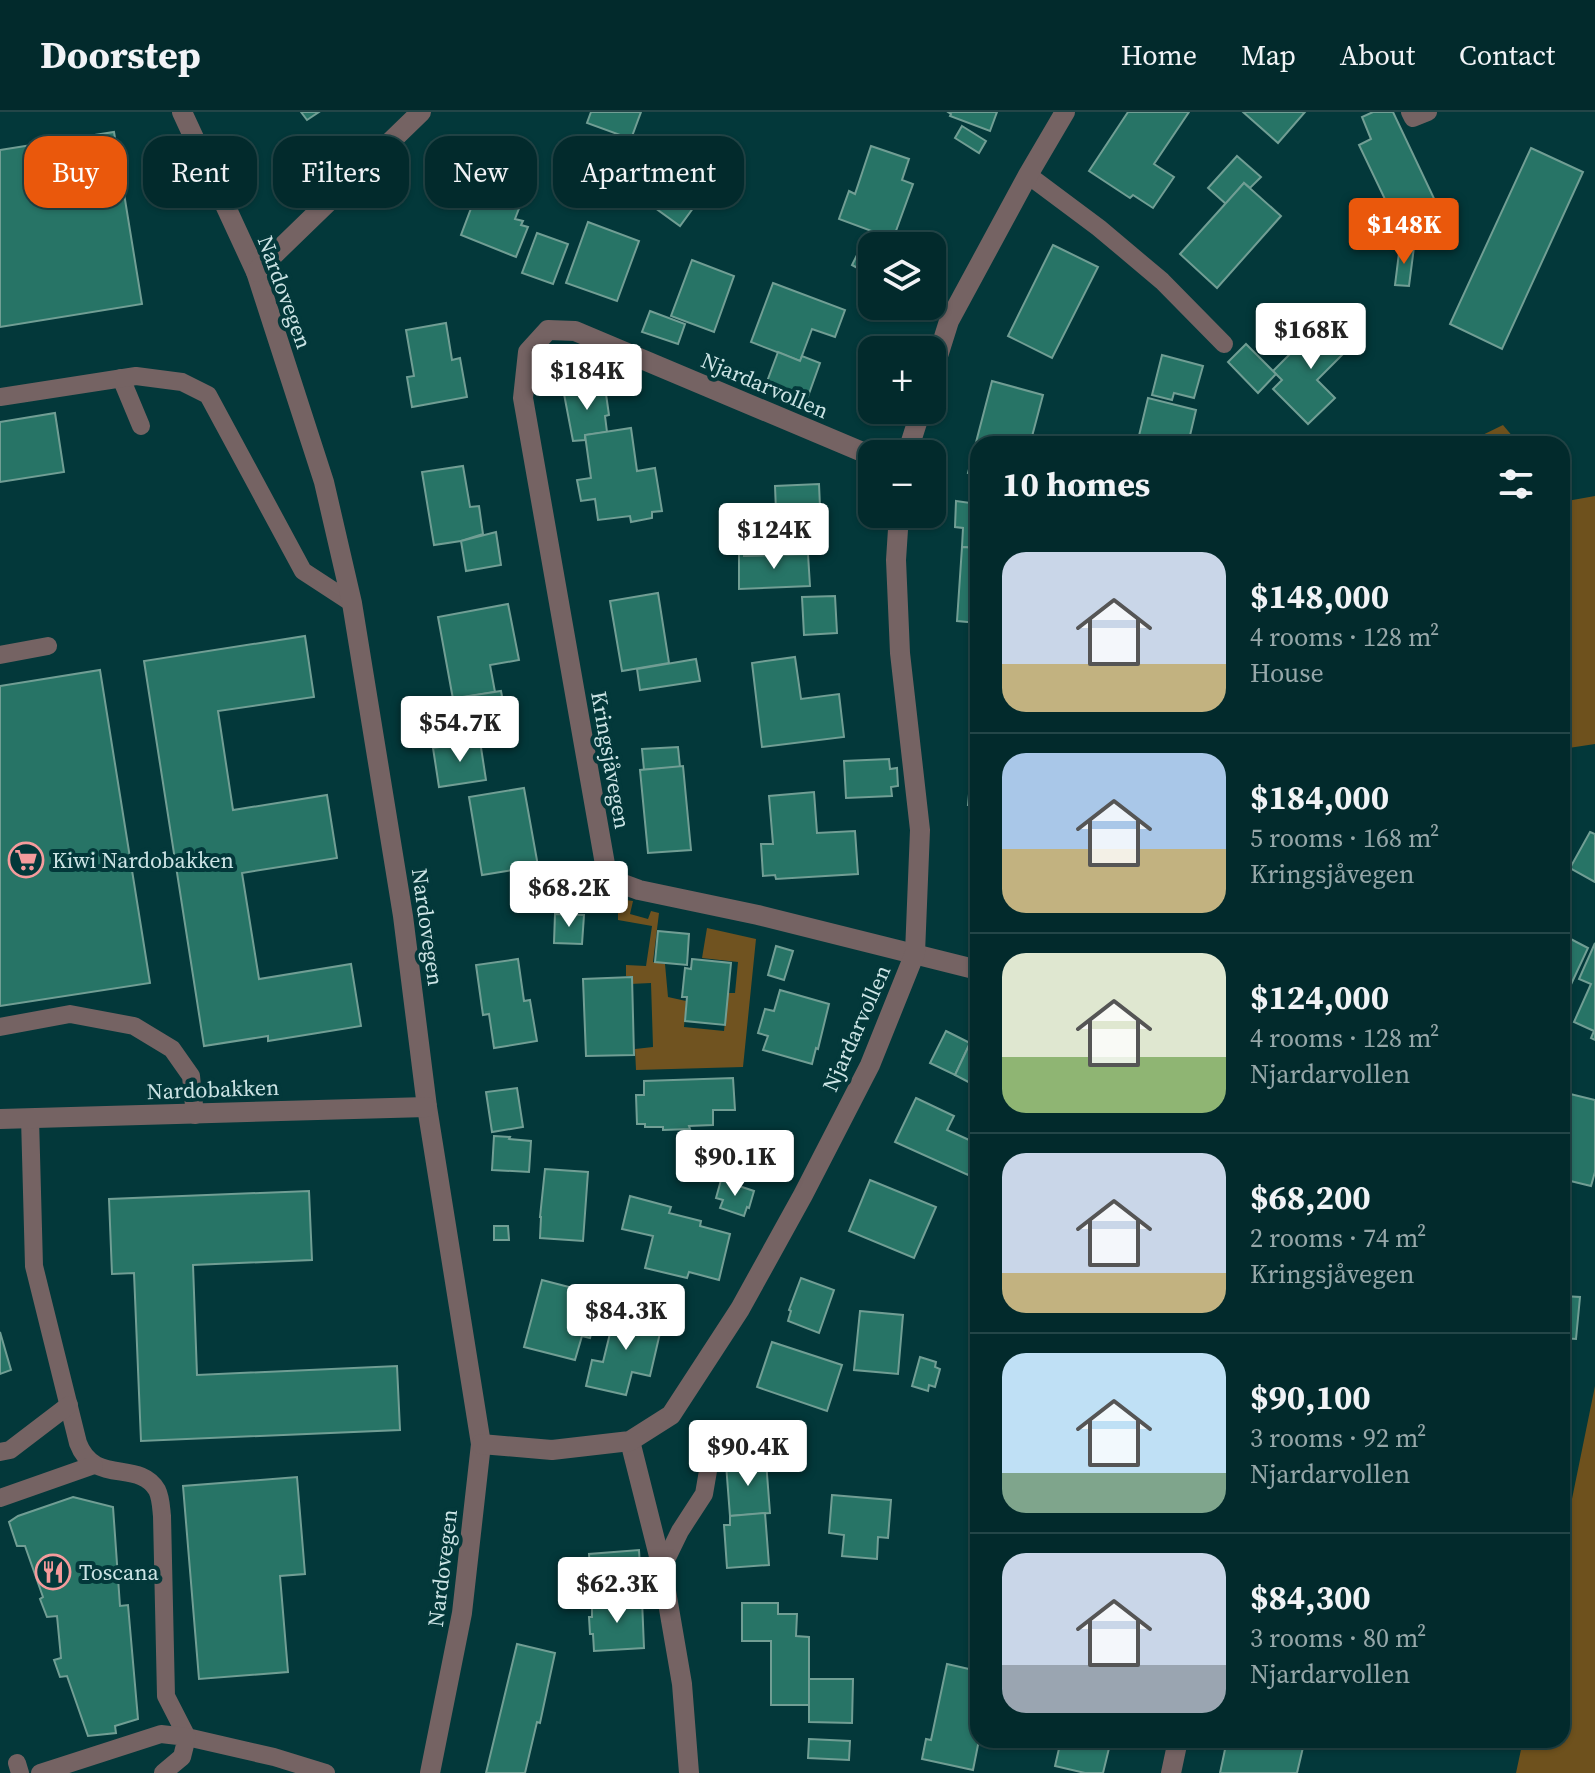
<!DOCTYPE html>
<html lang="en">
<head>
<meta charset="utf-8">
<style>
  :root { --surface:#022a2c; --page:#0c3234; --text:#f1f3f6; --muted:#96a7a9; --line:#234648; --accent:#ea580c }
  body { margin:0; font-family:"Source Serif 4",serif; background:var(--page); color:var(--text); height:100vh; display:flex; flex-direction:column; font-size:30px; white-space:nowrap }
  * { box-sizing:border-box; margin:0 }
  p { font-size:26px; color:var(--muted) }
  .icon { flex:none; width:44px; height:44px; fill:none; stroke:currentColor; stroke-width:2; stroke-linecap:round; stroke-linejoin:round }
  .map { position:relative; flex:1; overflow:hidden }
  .sheet { position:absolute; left:970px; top:324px; width:600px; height:1312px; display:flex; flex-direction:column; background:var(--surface); border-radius:24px; box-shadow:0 2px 6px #0004,0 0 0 2px var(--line) }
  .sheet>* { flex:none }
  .top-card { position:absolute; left:24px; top:24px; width:760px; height:72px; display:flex; gap:16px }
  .buttons { position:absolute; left:858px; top:120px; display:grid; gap:16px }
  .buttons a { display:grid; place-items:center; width:88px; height:88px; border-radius:16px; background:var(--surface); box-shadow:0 2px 6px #0004,0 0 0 2px var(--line); font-size:40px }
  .price { position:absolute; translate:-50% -68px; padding:0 18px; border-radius:8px; background:#fff; color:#222; font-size:26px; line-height:52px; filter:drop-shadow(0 2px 4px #0008) }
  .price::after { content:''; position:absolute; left:50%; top:48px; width:24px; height:18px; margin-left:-12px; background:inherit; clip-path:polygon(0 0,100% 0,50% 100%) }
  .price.active { background:var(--accent); color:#fff }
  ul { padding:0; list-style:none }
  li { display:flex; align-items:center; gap:24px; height:200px; padding:0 32px }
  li+li { border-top:2px solid var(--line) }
  li span { display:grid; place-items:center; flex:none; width:224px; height:160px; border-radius:24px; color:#555 }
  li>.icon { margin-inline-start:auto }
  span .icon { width:96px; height:96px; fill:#fffc; stroke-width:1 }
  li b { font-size:34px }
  h2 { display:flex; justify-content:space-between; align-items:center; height:96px; padding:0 32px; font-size:34px }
  .pill { padding:0 28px; border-radius:24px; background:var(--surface); box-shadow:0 2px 6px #0004,0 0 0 2px var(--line); font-size:28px; line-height:72px }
  .pill.active { background:var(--accent); color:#fff }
  header { display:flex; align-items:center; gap:48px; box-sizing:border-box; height:112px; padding:0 40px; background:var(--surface); border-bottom:2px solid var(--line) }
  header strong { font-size:38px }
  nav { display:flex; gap:44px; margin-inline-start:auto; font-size:28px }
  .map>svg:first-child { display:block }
  .green { fill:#705320 }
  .forest { fill:#6e511d }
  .building { fill:#277466; stroke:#719e94; stroke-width:2 }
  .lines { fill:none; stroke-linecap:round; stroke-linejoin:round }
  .lane { stroke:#756363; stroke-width:18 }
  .street { stroke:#756363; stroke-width:20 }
  .labels { text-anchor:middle; stroke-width:8; stroke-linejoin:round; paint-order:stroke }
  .street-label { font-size:22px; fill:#cce4e5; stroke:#03383a }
  .poi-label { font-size:22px; fill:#cce4e5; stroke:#03383a; text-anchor:start }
</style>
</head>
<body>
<header>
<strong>Doorstep</strong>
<nav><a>Home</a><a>Map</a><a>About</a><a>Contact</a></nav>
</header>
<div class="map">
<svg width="1595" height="1661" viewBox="0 0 1595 1661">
  <rect width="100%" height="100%" fill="#03383a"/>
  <!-- green -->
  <path class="green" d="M 626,788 L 633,789 L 630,802 L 648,807 L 651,799 L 659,801 L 653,850 L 665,852 L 668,885 L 686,889 L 684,915 L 724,919 L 728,881 L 735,881 L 738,850 L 702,846 L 707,816 L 756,827 L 743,955 L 636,958 L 635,937 L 653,935 L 651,871 L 630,872 L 630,864 L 626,864 L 626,853 L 646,854 L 652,814 L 618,808 L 618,796 Z"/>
  <!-- forest -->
  <g class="forest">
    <path d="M 1503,313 L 1519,332 L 1464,332 Z"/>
    <path d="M 1562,383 L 1567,389 L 1595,384 L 1595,632 L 1562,637 Z"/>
    <path d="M 1595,1274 L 1595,1661 L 1516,1661 L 1523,1628 L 1562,1628 L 1562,1436 Z"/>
  </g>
  <!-- building -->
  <g class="building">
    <path d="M 301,0 L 319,0 L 307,8 Z"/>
    <path d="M 591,0 L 641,0 L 631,27 L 587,11 Z"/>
    <path d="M 948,0 L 997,0 L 990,19 L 950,4 L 951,2 Z"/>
    <path d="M 1128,0 L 1189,0 L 1154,52 L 1174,65 L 1153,96 L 1133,83 L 1130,86 L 1089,59 Z"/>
    <path d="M 1243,0 L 1305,0 L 1278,31 Z"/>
    <path d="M 1373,0 L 1393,0 L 1448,116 L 1420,129 L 1416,121 L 1404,127 L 1359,33 L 1371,27 L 1362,5 Z"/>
    <path d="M 962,14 L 986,29 L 979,41 L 955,26 Z"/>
    <path d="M 114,20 L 142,192 L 0,215 L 0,38 Z"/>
    <path d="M 871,34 L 909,47 L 902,68 L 913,72 L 893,127 L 839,107 L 849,79 L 855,82 Z"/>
    <path d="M 1531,36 L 1583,60 L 1502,237 L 1450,212 Z"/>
    <path d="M 1237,44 L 1261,65 L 1250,76 L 1244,71 L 1226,92 L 1208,76 Z"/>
    <path d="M 484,62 L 526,78 L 515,107 L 523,109 L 521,113 L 528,115 L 516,145 L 461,123 Z"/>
    <path d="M 670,67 L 699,88 L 680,114 L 651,93 Z"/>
    <path d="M 1244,71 L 1281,104 L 1217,176 L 1180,142 Z"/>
    <path d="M 588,110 L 639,129 L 617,189 L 566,171 Z"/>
    <path d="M 537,121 L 568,132 L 553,172 L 522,161 Z"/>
    <path d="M 1053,133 L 1098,155 L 1052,246 L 1008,224 Z"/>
    <path d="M 1400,133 L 1414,135 L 1409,174 L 1395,173 Z"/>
    <path d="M 860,137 L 872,143 L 872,164 L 852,153 Z"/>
    <path d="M 692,148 L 734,164 L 714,220 L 671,204 Z"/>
    <path d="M 773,171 L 845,198 L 835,225 L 812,217 L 800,249 L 751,230 Z"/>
    <path d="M 650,199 L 685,212 L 678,232 L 642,220 Z"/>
    <path d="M 1326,206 L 1353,232 L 1317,268 L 1335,286 L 1308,312 L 1273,277 L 1282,268 L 1273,259 Z"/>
    <path d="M 446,211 L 452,248 L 460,246 L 467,285 L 412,295 L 407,265 L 414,264 L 406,218 Z"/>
    <path d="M 1246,232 L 1276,262 L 1258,281 L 1228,250 Z"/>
    <path d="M 778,240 L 800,249 L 802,244 L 820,251 L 806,290 L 765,275 Z"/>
    <path d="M 1162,243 L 1203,254 L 1194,286 L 1174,281 L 1172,288 L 1152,283 Z"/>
    <path d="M 992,269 L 1043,283 L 1030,332 L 978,332 L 978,363 L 968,361 Z"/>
    <path d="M 605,275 L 609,303 L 605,304 L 607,320 L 585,323 L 585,328 L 573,329 L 564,282 Z"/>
    <path d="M 1148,286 L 1196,298 L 1188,332 L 1137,332 Z"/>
    <path d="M 55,301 L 64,360 L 0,370 L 0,310 Z"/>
    <path d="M 631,316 L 637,359 L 655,356 L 662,399 L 652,400 L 652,406 L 631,410 L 630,404 L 598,408 L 595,387 L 581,389 L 577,368 L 591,366 L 585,323 Z"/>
    <path d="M 463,354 L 470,395 L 479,394 L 483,422 L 461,429 L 434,433 L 422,360 Z"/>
    <path d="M 819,372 L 822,441 L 744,444 L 742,401 L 776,399 L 775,374 Z"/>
    <path d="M 956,389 L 978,392 L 978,436 L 962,435 L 963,416 L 955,415 Z"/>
    <path d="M 496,420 L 501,453 L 466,459 L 461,429 Z"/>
    <path d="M 962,435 L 978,436 L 978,511 L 957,509 Z"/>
    <path d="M 739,441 L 744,441 L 744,444 L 808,442 L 810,474 L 739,477 Z"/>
    <path d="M 658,481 L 669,551 L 622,559 L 610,489 Z"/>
    <path d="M 835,484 L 837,521 L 804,523 L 802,485 Z"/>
    <path d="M 508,492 L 519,548 L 490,553 L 495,580 L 453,587 L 438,505 Z"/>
    <path d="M 305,524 L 314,585 L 218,599 L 233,698 L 327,683 L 337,746 L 242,761 L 259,867 L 351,852 L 361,914 L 268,929 L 268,924 L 204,934 L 144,549 Z"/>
    <path d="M 795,545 L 801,587 L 839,582 L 844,625 L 762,635 L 752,551 Z"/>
    <path d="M 696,547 L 700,569 L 640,578 L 637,557 Z"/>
    <path d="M 100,558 L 150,871 L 0,894 L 0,574 Z"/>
    <path d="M 501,579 L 507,611 L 468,618 L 462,585 Z"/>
    <path d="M 480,629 L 486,668 L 439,675 L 433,636 Z"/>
    <path d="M 678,635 L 680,655 L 644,658 L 642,637 Z"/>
    <path d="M 889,647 L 890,657 L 897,656 L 898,674 L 891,675 L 892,684 L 846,686 L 844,649 Z"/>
    <path d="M 683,654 L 691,738 L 648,741 L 640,658 Z"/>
    <path d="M 970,671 L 978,671 L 978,693 L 968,693 Z"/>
    <path d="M 524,676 L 538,754 L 482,763 L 469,685 Z"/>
    <path d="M 814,680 L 817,721 L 855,719 L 858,762 L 776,767 L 775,763 L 763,764 L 761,732 L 773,732 L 769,684 Z"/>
    <path d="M 1590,720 L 1595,722 L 1595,770 L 1570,756 Z"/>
    <path d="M 555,802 L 584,803 L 582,832 L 554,831 Z"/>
    <path d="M 658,819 L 689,822 L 687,853 L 655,850 Z"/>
    <path d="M 1563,823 L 1588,836 L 1567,881 L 1562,878 Z"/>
    <path d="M 1595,831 L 1595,928 L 1591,926 L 1594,919 L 1574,910 L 1591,872 L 1579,867 Z"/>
    <path d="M 776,834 L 793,839 L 784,868 L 768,863 Z"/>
    <path d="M 518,847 L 524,889 L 530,888 L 537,929 L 494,936 L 489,902 L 483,903 L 476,853 Z"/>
    <path d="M 692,847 L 731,851 L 725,913 L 685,909 L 687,885 L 682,885 L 685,856 L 691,857 Z"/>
    <path d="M 632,865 L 634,943 L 586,944 L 583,867 Z"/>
    <path d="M 780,878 L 829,892 L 818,937 L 816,936 L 812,952 L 763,938 L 768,924 L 758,921 L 765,897 L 774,899 Z"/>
    <path d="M 946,919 L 970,931 L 955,963 L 930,951 Z"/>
    <path d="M 970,931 L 978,935 L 978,975 L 955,963 Z"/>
    <path d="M 733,966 L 735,998 L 713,998 L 713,1013 L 689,1014 L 690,1017 L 663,1018 L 663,1015 L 645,1015 L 645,1012 L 637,1012 L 636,983 L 644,983 L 644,969 Z"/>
    <path d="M 517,976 L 523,1015 L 492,1020 L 486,980 Z"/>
    <path d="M 1562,980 L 1595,988 L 1595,1060 L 1591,1074 L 1562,1067 Z"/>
    <path d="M 916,986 L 954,1004 L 947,1018 L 978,1032 L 978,1042 L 968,1063 L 895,1030 Z"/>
    <path d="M 494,1024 L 510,1025 L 509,1027 L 531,1029 L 529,1060 L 492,1058 Z"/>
    <path d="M 545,1057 L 588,1060 L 583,1129 L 540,1126 L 541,1105 L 540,1105 Z"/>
    <path d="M 721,1068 L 754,1079 L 749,1096 L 747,1095 L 744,1104 L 720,1096 L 723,1088 L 716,1086 Z"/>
    <path d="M 870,1068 L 936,1095 L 914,1146 L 849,1119 Z"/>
    <path d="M 309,1079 L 312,1148 L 193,1153 L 197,1263 L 397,1254 L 400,1318 L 141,1329 L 134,1161 L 112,1162 L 109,1087 Z"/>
    <path d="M 630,1084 L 671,1095 L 669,1101 L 701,1109 L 700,1114 L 730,1122 L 719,1168 L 689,1160 L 687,1166 L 645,1156 L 653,1124 L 622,1117 Z"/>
    <path d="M 494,1114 L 508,1114 L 509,1128 L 494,1128 Z"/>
    <path d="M 1562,1141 L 1566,1142 L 1563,1184 L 1580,1185 L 1576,1227 L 1562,1226 Z"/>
    <path d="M 801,1166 L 834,1178 L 819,1221 L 788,1209 L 791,1199 L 789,1198 Z"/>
    <path d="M 542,1168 L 592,1181 L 586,1205 L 595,1207 L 590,1226 L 582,1224 L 575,1248 L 524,1235 Z"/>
    <path d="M 616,1197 L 663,1208 L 650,1264 L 632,1260 L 626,1283 L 586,1274 L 592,1248 L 603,1250 Z"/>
    <path d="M 860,1199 L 903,1203 L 898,1262 L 854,1258 Z"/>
    <path d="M 0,1220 L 11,1258 L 0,1262 Z"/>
    <path d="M 772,1230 L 842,1253 L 827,1299 L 757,1275 Z"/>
    <path d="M 920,1245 L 936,1250 L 935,1255 L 940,1257 L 935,1275 L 929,1273 L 928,1279 L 912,1274 Z"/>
    <path d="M 766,1349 L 770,1401 L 730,1404 L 726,1352 Z"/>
    <path d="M 297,1365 L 305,1462 L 280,1464 L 288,1560 L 199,1567 L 183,1374 Z"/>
    <path d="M 832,1383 L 891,1388 L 888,1426 L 878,1425 L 877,1447 L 842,1444 L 844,1423 L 829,1421 Z"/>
    <path d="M 73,1385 L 113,1395 L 120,1494 L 128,1493 L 138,1607 L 115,1614 L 116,1621 L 88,1624 L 67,1564 L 60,1565 L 54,1548 L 61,1546 L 57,1504 L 47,1505 L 40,1487 L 43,1485 L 25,1434 L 17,1434 L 9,1410 L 18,1404 Z"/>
    <path d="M 765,1401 L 769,1453 L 727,1456 L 724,1413 L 730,1413 L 730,1404 Z"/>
    <path d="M 639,1438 L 642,1488 L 592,1491 L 590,1474 L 588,1475 L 587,1458 L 590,1458 L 589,1442 Z"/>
    <path d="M 642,1488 L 644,1536 L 594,1539 L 593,1522 L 590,1522 L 589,1505 L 592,1505 L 592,1491 Z"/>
    <path d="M 742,1491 L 778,1491 L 778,1502 L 797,1502 L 796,1524 L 809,1525 L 809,1593 L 771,1593 L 771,1529 L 742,1529 Z"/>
    <path d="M 517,1532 L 555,1541 L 540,1611 L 537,1610 L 525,1661 L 486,1661 Z"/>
    <path d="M 947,1552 L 978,1559 L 979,1628 L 973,1658 L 922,1647 L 926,1627 L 931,1628 Z"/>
    <path d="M 809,1567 L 853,1567 L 852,1611 L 809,1610 Z"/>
    <path d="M 809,1627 L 850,1629 L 849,1648 L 808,1646 Z"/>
    <path d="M 1061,1628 L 1111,1628 L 1103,1661 L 1085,1661 L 1055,1654 Z"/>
    <path d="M 1227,1628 L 1287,1628 L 1304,1631 L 1297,1661 L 1220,1661 Z"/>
  </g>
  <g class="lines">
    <!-- lane -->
    <g class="lane">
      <path d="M 1410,0 L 1413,6 L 1428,0"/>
      <path d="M 1028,63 L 1099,116 L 1162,169 L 1224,232"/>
      <path d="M 121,266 L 141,314"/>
      <path d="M 0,285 L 136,264 L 182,270 L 208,283 L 303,459 L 352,491"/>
      <path d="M 0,543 L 48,534"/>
      <path d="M 0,915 L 70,902 L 134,914 L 172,937 L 191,964 L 195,1003"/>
      <path d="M 30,1006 L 34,1154 L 78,1331 C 94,1374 139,1347 157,1378 C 161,1386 161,1395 162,1404 L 166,1584 L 187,1625 L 274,1645 L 326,1661"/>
      <path d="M 977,1146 L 978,1141"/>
      <path d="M 0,1340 L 10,1338 L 69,1293"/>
      <path d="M 0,1386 L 94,1353"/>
      <path d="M 662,1456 L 680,1419 L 704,1382 L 714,1324"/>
      <path d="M 17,1651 L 20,1661"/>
      <path d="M 40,1661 L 161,1622 L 187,1625 L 182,1645 L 163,1661"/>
    </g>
    <!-- street -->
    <g class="street">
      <path d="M 182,0 L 256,160 L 324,370 L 352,491 L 403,804 L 427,995 L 481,1332 L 462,1501 L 430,1661"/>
      <path d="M 256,160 L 421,0"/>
      <path d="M 932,263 L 949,209 L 1028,63 L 1065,0"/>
      <path d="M 907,342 L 921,298"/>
      <path d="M 872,344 L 575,219 L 548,218 L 528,240 L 523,286 L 606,758 L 620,771 L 639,778 L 758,803 L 978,858"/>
      <path d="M 0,1007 L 427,995"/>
      <path d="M 630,1329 L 662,1456 L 682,1572 L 689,1661"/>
      <path d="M 481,1332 L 552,1338 L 630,1329 L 671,1303 L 740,1197 L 803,1083 L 870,953 L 915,841 L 920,718 L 900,541 L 896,448 L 899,402"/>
      <path d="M 1171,1661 L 1178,1628"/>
    </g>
  </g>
  <!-- icons -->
  <defs>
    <g id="supermarket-ring" transform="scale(1.8)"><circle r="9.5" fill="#03383a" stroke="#f59b9c" stroke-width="1.5"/><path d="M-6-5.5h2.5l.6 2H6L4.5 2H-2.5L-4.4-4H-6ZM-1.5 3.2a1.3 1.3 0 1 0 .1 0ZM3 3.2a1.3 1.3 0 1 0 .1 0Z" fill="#f59b9c"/></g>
    <g id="restaurant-ring" transform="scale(1.8)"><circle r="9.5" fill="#03383a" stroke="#f59b9c" stroke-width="1.5"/><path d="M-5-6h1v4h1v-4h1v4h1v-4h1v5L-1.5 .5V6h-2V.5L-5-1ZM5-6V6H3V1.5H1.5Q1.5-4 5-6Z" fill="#f59b9c"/></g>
  </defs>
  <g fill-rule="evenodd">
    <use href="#supermarket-ring" x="26" y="748"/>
    <use href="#restaurant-ring" x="53" y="1460"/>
  </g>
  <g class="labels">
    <!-- street labels -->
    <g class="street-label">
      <text transform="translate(285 180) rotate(70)" y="8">Nardovegen</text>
      <text transform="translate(765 273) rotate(23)" y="8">Njardarvollen</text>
      <text transform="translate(611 648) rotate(80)" y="8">Kringsjåvegen</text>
      <text transform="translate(428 815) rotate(82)" y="8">Nardovegen</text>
      <text transform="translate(856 916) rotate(-66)" y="8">Njardarvollen</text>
      <text transform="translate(213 977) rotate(-2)" y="8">Nardobakken</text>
      <text transform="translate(442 1456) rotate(-83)" y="8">Nardovegen</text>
    </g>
    <!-- poi labels -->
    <g class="poi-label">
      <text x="52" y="756">Kiwi Nardobakken</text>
      <text x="79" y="1468">Toscana</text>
    </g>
  </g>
</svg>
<div class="buttons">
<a><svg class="icon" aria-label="layers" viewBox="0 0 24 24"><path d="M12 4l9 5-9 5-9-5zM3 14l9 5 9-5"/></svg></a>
<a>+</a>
<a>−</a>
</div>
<b class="price active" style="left:1404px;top:154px">$148K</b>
<b class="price" style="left:1311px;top:259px">$168K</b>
<b class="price" style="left:587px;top:300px">$184K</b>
<b class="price" style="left:774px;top:459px">$124K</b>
<b class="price" style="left:460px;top:652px">$54.7K</b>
<b class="price" style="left:569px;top:817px">$68.2K</b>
<b class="price" style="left:735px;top:1086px">$90.1K</b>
<b class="price" style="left:626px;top:1240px">$84.3K</b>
<b class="price" style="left:748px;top:1376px">$90.4K</b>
<b class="price" style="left:617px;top:1513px">$62.3K</b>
<div class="top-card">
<a class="pill active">Buy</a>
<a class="pill">Rent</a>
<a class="pill">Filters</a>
<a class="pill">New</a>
<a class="pill">Apartment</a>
</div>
<section class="sheet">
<h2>10 homes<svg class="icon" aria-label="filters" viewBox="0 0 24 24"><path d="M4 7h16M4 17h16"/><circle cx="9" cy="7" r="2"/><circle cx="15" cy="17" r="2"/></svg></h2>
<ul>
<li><span style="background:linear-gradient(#c9d6e8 70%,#c2b280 0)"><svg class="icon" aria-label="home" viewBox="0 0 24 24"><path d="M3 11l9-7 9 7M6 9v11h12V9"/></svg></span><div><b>$148,000</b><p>4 rooms · 128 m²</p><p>House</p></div></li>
<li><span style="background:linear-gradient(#a9c7e8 60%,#c2b280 0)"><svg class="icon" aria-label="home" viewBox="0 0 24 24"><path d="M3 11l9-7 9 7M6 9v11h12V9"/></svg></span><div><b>$184,000</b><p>5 rooms · 168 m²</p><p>Kringsjåvegen</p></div></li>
<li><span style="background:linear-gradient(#dfe7d0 65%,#8fb573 0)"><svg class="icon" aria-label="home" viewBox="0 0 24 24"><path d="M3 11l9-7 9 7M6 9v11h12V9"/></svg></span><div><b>$124,000</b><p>4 rooms · 128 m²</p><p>Njardarvollen</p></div></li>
<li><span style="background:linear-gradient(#c9d6e8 75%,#c2b280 0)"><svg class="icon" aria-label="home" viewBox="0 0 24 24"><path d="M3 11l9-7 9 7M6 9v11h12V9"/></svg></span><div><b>$68,200</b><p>2 rooms · 74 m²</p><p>Kringsjåvegen</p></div></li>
<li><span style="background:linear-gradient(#bfe0f5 75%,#7fa58c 0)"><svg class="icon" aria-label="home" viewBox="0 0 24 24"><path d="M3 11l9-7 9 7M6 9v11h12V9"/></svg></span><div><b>$90,100</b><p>3 rooms · 92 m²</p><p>Njardarvollen</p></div></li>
<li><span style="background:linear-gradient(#c9d6e8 70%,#9aa5b1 0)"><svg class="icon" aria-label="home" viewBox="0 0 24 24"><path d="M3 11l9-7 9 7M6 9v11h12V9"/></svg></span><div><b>$84,300</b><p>3 rooms · 80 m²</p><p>Njardarvollen</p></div></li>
</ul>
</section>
</div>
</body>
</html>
